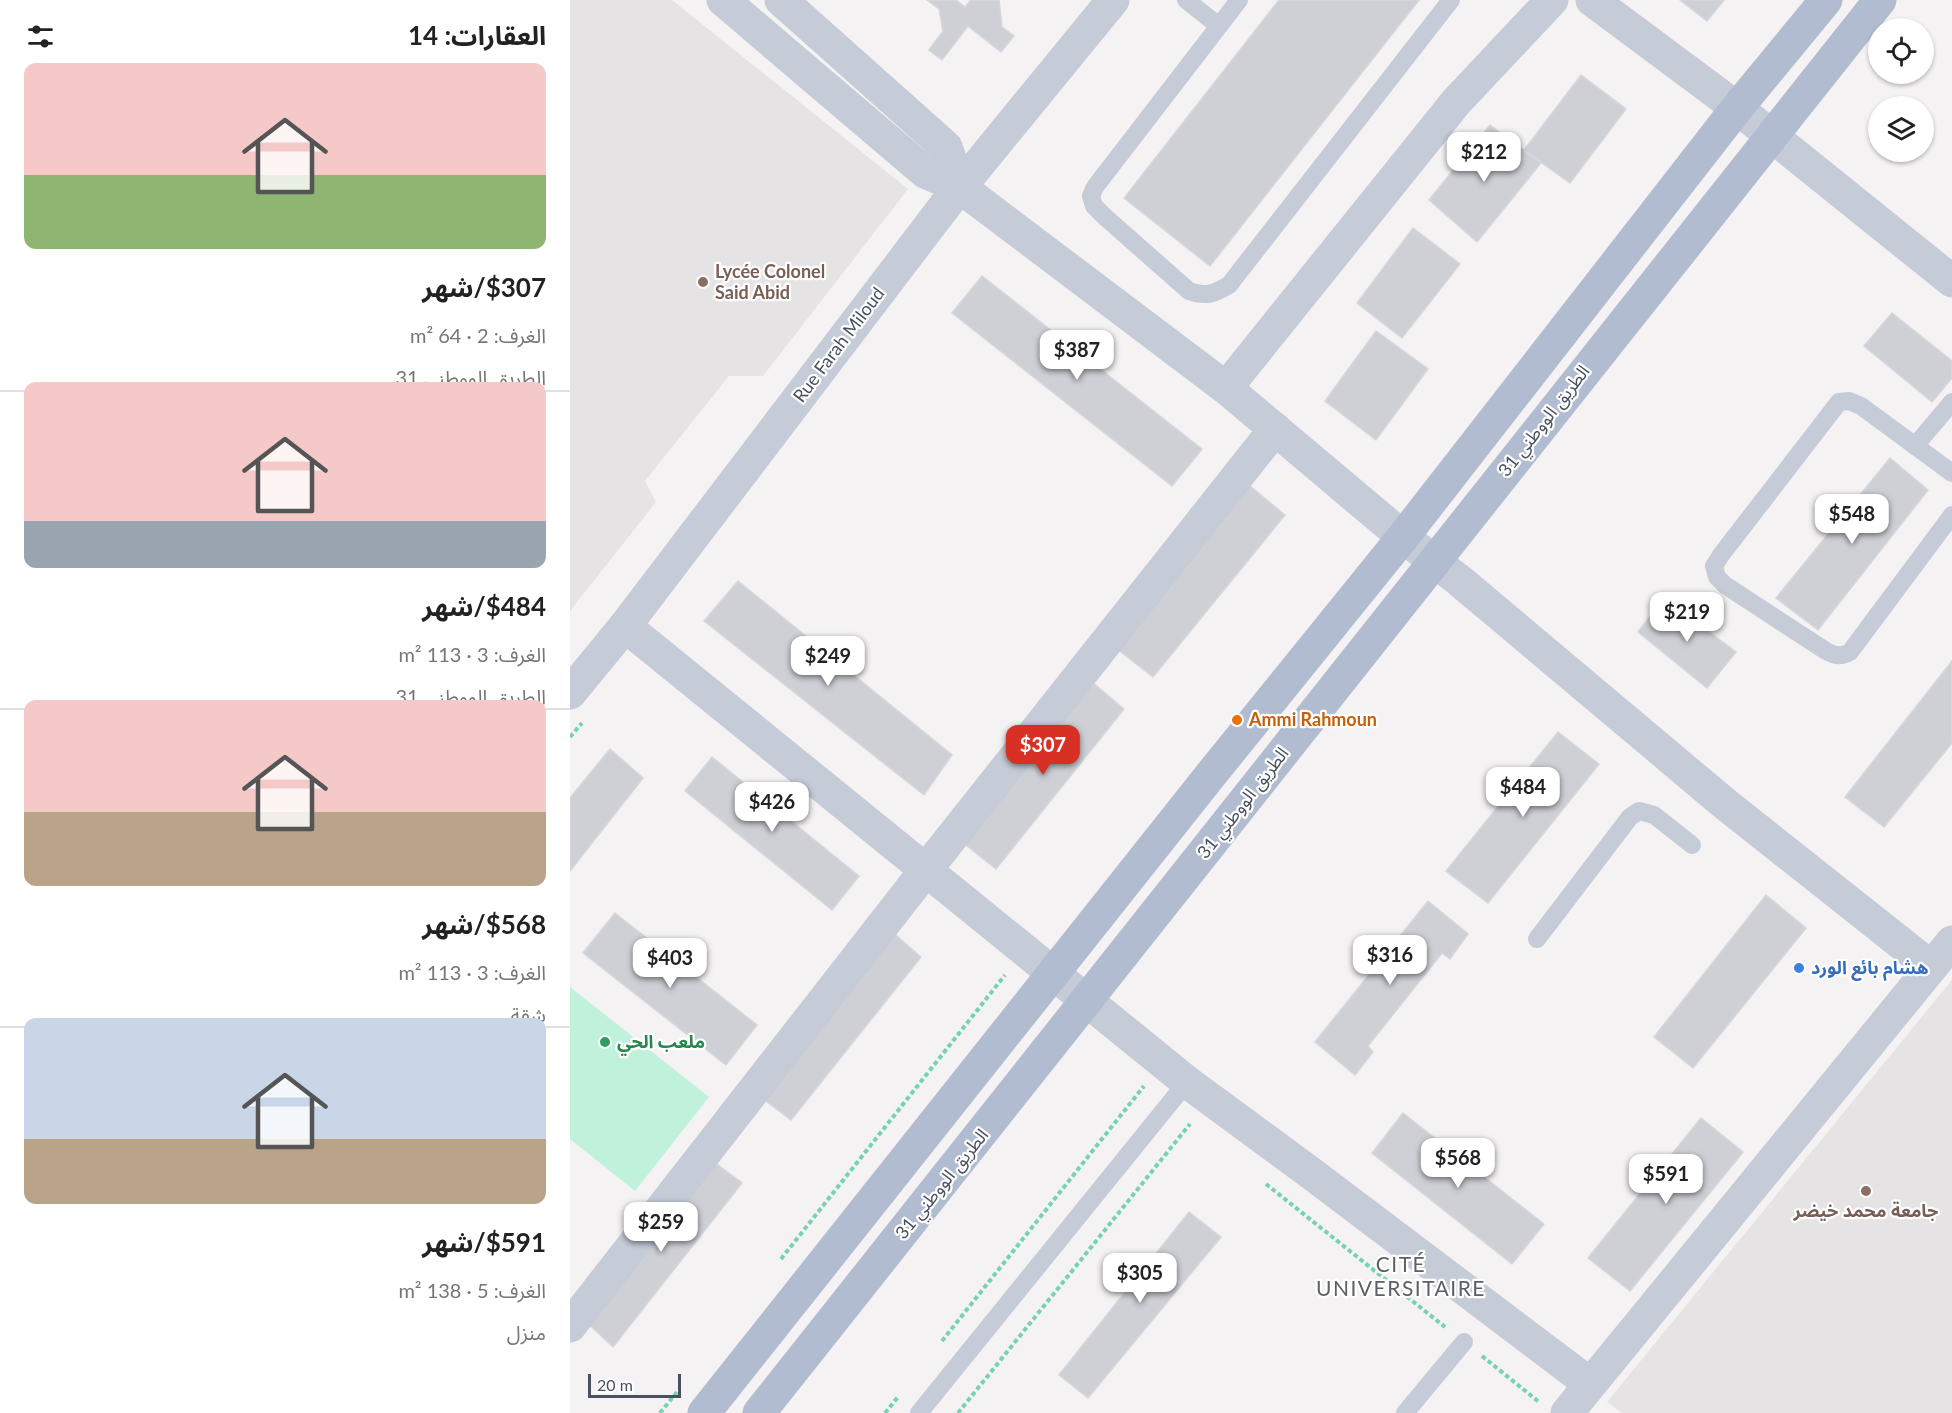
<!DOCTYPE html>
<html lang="ar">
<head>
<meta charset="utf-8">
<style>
  :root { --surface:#fff; --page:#f2f2f2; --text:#222; --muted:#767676; --line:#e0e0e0; --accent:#d93025 }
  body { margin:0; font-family:Lato,"Noto Sans Arabic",sans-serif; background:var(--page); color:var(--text); direction:rtl; height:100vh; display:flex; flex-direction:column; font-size:22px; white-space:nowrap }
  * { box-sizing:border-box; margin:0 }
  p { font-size:20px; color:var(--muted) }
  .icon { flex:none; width:33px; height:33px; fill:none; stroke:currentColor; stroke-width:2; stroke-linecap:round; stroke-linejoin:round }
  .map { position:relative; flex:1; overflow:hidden; direction:ltr }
  .drawer { display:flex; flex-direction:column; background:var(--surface); width:570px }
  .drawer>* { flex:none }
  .buttons { position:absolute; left:1298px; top:18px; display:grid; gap:12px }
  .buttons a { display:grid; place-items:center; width:66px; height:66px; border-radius:50%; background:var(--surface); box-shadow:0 2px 4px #0004; font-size:30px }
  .scale { position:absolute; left:18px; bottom:15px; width:93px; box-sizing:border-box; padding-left:6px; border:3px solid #495160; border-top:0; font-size:16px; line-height:21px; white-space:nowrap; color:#495160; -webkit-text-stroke:4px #fff; paint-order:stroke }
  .price { position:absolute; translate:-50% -51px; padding:0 14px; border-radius:12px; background:#fff; color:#222; font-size:20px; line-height:39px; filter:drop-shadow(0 2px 3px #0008) }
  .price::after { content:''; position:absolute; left:50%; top:36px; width:18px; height:14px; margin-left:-9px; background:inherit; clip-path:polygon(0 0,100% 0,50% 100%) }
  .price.active { background:var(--accent); color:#fff }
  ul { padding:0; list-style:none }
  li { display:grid; align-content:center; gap:12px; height:318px; padding:0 24px }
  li+li { border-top:2px solid var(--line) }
  li span { display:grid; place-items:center; height:186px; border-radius:12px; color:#555 }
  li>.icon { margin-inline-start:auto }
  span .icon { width:108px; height:108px; fill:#fffc; stroke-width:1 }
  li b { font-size:26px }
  h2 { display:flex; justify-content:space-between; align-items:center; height:72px; padding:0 24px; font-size:26px }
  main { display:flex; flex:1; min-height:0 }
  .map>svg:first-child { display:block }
  .education { fill:#e5e3e4 }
  .green { fill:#c0f2db }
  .building { fill:#ced0d6; stroke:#d6d7dd; stroke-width:1.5 }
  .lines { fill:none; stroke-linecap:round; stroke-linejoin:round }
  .path { stroke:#76d2b4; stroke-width:4; stroke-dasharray:4.5 3; stroke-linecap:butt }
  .service { stroke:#c5cbd7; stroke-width:18 }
  .minor { stroke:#c5cbd7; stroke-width:33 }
  .primary { stroke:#b1bcd1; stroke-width:33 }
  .education-dot { fill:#8d6e63; stroke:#fff; stroke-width:2 }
  .food-dot { fill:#e8710a; stroke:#fff; stroke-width:2 }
  .shop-dot { fill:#3f7fe0; stroke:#fff; stroke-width:2 }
  .leisure-dot { fill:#2e9e5b; stroke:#fff; stroke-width:2 }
  .labels { text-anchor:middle; stroke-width:4.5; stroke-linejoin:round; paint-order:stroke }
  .education-label { font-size:18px; font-weight:bold; fill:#785e54; stroke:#fff; text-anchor:start }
  .street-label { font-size:18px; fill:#495160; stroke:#fff }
  .food-label { font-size:18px; font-weight:bold; fill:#c56008; stroke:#fff; text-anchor:start }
  .shop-label { font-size:18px; font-weight:bold; fill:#366cbe; stroke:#fff; text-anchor:start }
  .leisure-label { font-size:18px; font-weight:bold; fill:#27864d; stroke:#fff; text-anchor:start }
  .quarter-label { font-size:21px; letter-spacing:1.5px; fill:#5e6067; stroke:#fff }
</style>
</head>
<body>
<main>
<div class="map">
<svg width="1382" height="1413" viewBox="0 0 1382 1413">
  <rect width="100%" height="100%" fill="#f4f2f2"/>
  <!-- education -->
  <g class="education">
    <path d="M 0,0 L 102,0 L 338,189 L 193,376 L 159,376 L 75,481 L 86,502 L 0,611 Z"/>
    <path d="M 1382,980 L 1382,1413 L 1052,1413 L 1037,1402 Z"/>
  </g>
  <!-- green -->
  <path class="green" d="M 0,987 L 139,1097 L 65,1191 L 0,1139 Z"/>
  <!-- building -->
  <g class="building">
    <path d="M 357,0 L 386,0 L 395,7 L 401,0 L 429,0 L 432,27 L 444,36 L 431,52 L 398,26 L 372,60 L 359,50 L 373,31 L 369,9 Z"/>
    <path d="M 709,0 L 849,0 L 640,266 L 554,198 Z"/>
    <path d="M 1110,0 L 1154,0 L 1137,21 Z"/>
    <path d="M 1011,75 L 1056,109 L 1000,183 L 954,150 Z"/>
    <path d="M 920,125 L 971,163 L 907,242 L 859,200 Z"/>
    <path d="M 843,228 L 890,264 L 832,338 L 787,303 Z"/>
    <path d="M 412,276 L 632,449 L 602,486 L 382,313 Z"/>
    <path d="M 1322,313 L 1382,361 L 1382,378 L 1362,402 L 1294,346 Z"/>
    <path d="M 806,331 L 858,369 L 806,440 L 755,401 Z"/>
    <path d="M 1320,458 L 1358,490 L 1248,630 L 1206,598 Z"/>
    <path d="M 680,486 L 715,515 L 583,677 L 547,649 Z"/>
    <path d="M 168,581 L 382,755 L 354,795 L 134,621 Z"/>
    <path d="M 1094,598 L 1166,652 L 1137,688 L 1068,632 Z"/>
    <path d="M 1382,661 L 1382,743 L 1314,827 L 1275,797 Z"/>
    <path d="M 522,682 L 554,709 L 426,869 L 392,842 Z"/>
    <path d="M 988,732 L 1029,764 L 918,903 L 876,871 Z"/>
    <path d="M 40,749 L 73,778 L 0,871 L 0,798 Z"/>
    <path d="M 142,757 L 289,876 L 262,910 L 115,791 Z"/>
    <path d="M 1196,895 L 1236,928 L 1123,1068 L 1084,1037 Z"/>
    <path d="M 858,901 L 898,934 L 880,959 L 872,953 L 798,1046 L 803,1052 L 785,1075 L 745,1042 Z"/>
    <path d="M 45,913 L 187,1025 L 156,1065 L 13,953 Z"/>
    <path d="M 321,931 L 351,957 L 221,1120 L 188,1095 Z"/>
    <path d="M 833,1113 L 974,1224 L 942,1264 L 802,1153 Z"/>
    <path d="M 1131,1118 L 1173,1152 L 1060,1291 L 1018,1258 Z"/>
    <path d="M 140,1159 L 172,1183 L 43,1347 L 12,1318 Z"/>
    <path d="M 619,1212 L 651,1237 L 518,1398 L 489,1375 Z"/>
  </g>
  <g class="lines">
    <!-- path -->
    <g class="path">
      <path d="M 0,737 L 12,723"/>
      <path d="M 696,1184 L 875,1327"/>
      <path d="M 211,1259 L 435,975"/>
      <path d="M 372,1341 L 574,1086"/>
      <path d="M 912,1356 L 969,1402"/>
      <path d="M 90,1413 L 107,1392"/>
      <path d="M 315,1413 L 328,1397"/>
      <path d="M 388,1413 L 620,1124"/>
    </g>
    <!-- service -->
    <g class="service">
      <path d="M 616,0 L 649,26"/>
      <path d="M 669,0 L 525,187 L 521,196 L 524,206 L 534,216 L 619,291 C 636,297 644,294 659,285 L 881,0"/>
      <path d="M 1345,446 L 1382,402"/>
      <path d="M 1382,473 L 1291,406 L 1279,401 L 1269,402 L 1151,555 L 1144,566 L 1147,577 L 1155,585 L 1256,651 C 1266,656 1271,657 1280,652 L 1382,515"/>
      <path d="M 967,939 L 1060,817 L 1069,811 L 1084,815 L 1122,845"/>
      <path d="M 349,1413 L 617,1082"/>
      <path d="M 835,1413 L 894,1342"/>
    </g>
    <!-- minor -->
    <g class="minor">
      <path d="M 153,0 L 355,172 L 390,187 L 656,388 L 833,537 L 890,581 L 1154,803 L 1361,967"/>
      <path d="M 211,0 L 376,147 L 390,187"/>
      <path d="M 1022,0 L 1167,108 L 1382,281"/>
      <path d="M 656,388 L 886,102 L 982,0"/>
      <path d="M 55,626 L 617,1082 L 742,1174 L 1020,1384"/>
      <path d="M 0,693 L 55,626 L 377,203 L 543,0"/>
      <path d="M 0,1326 L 355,871 L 705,429"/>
      <path d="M 997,1413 L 1382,942"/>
    </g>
    <!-- primary -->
    <g class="primary">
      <path d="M 134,1413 L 639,777 L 833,537 L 1167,108 L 1256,0"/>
      <path d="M 189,1413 L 1310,0"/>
    </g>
  </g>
  <!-- markers -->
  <g class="education-dot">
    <circle cx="133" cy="282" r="6"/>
    <circle cx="1296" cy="1191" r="6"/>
  </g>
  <circle class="food-dot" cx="667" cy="720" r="6"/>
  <circle class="shop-dot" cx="1229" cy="968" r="6"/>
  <circle class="leisure-dot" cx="35" cy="1042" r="6"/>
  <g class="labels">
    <!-- education labels -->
    <g class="education-label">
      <text x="145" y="278">Lycée Colonel<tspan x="145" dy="21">Said Abid</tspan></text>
      <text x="1296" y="1217" text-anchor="middle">جامعة محمد خيضر</text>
    </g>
    <!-- street labels -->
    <g class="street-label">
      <text transform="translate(269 345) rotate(-53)" y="6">Rue Farah Miloud</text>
      <text transform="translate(974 421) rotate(-52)" y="6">الطريق الووطني 31</text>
      <text transform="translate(673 803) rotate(-52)" y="6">الطريق الووطني 31</text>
      <text transform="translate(372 1184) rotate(-51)" y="6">الطريق الووطني 31</text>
    </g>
    <!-- food labels -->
    <g class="food-label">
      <text x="679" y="726">Ammi Rahmoun</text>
    </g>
    <!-- shop labels -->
    <g class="shop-label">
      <text x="1241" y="974">هشام بائع الورد</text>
    </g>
    <!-- leisure labels -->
    <g class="leisure-label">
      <text x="47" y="1048">ملعب الحي</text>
    </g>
    <!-- quarter labels -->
    <g class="quarter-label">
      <text x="831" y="1272">CITÉ<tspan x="831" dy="24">UNIVERSITAIRE</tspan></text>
    </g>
  </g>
</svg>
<div class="buttons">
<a><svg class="icon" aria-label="locate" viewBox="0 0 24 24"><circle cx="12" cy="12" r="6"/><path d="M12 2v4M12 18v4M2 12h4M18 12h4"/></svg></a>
<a><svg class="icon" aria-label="layers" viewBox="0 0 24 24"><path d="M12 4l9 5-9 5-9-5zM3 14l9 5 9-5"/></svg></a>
</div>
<div class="scale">20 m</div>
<b class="price" style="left:914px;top:183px">$212</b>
<b class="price" style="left:507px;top:381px">$387</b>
<b class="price" style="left:1282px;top:545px">$548</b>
<b class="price" style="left:1117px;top:643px">$219</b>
<b class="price" style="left:258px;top:687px">$249</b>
<b class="price active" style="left:473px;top:776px">$307</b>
<b class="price" style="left:953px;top:818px">$484</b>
<b class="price" style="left:202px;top:833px">$426</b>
<b class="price" style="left:820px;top:986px">$316</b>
<b class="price" style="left:100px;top:989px">$403</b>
<b class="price" style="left:888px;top:1189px">$568</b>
<b class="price" style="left:1096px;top:1205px">$591</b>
<b class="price" style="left:91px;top:1253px">$259</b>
<b class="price" style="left:570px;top:1304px">$305</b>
</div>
<section class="drawer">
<h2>العقارات: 14<svg class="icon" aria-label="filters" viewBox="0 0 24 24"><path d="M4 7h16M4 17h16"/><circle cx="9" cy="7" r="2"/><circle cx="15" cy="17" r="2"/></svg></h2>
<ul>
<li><span style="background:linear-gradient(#f6c9c9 60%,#8fb573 0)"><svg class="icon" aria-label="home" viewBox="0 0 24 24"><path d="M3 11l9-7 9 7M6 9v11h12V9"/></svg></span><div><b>$307/شهر</b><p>الغرف: 2 · 64 m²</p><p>الطريق الووطني 31</p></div></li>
<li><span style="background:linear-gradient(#f6c9c9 75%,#9aa5b1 0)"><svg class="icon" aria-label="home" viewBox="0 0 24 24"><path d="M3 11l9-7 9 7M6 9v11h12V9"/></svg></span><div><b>$484/شهر</b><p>الغرف: 3 · 113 m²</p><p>الطريق الووطني 31</p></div></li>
<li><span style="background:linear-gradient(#f6c9c9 60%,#b9a48a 0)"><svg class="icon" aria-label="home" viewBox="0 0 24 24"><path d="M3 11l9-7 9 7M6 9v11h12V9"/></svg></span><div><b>$568/شهر</b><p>الغرف: 3 · 113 m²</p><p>شقة</p></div></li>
<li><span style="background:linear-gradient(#c9d6e8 65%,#b9a48a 0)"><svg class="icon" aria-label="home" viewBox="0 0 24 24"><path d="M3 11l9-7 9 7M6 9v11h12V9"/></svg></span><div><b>$591/شهر</b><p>الغرف: 5 · 138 m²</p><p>منزل</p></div></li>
</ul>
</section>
</main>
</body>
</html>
